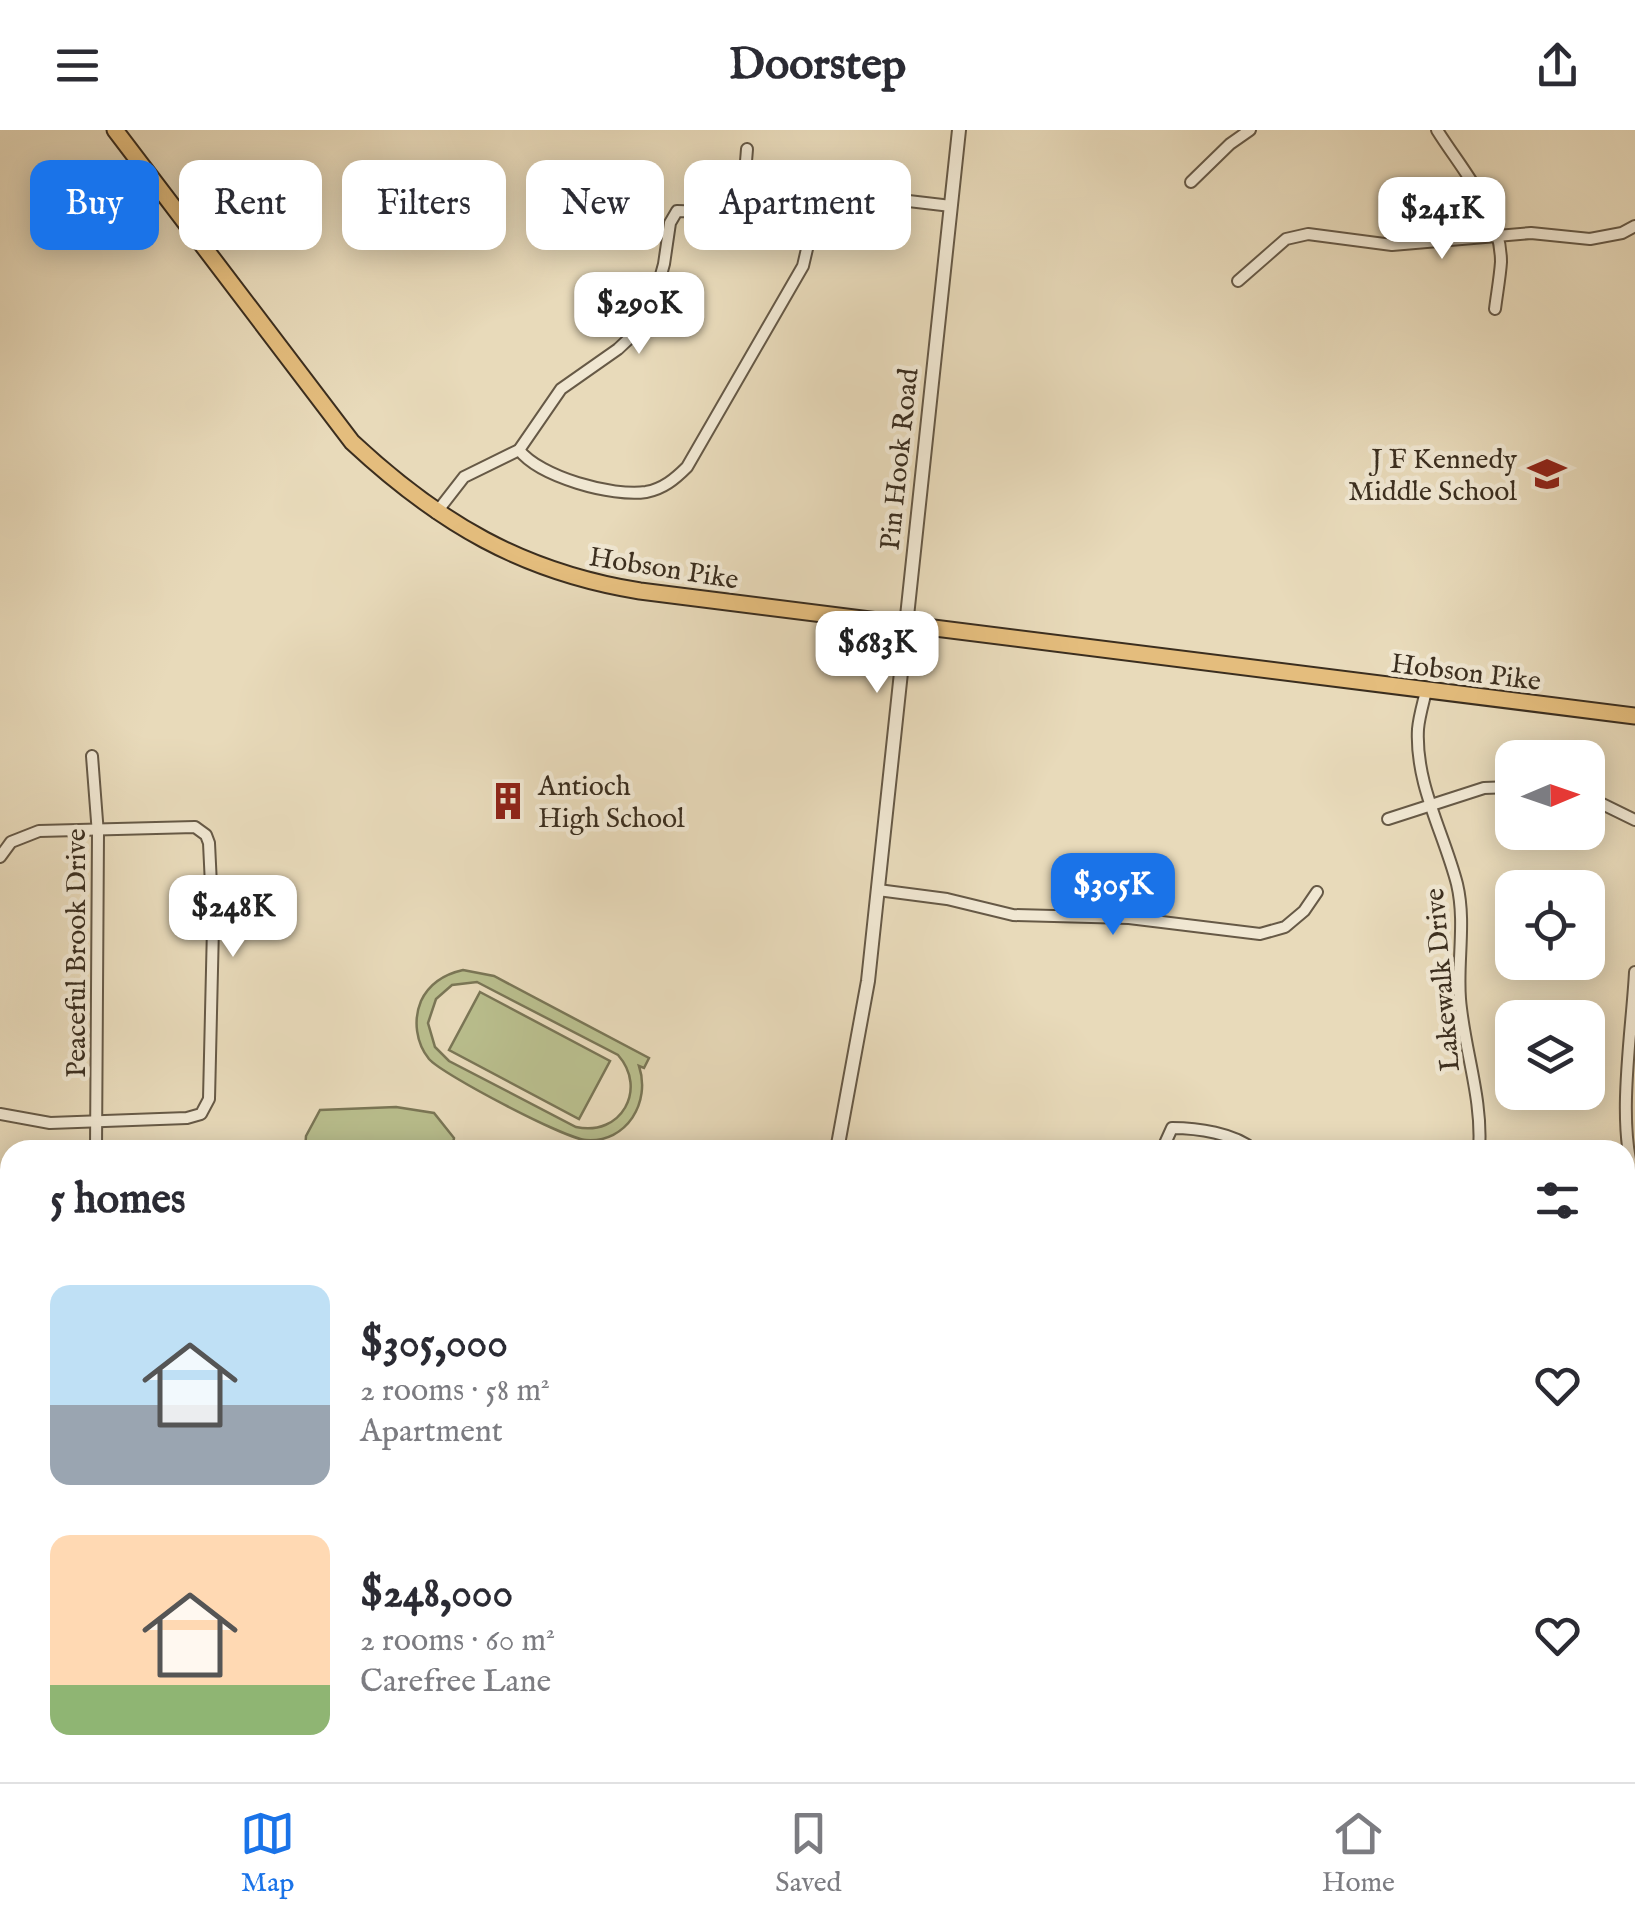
<!DOCTYPE html>
<html lang="en">
<head>
<meta charset="utf-8">
<style>
  :root { --surface:#fff; --page:#f7f7f7; --text:#2b2b33; --muted:#7c7c81; --line:#e1e1e2; --accent:#1a73e8 }
  body { margin:0; font-family:"IM FELL English",serif; background:var(--page); color:var(--text); height:100vh; display:flex; flex-direction:column; font-size:38px; white-space:nowrap }
  * { box-sizing:border-box; margin:0 }
  p { font-size:32px; color:var(--muted) }
  .icon { flex:none; width:55px; height:55px; fill:none; stroke:currentColor; stroke-width:2; stroke-linecap:round; stroke-linejoin:round }
  .map { position:relative; flex:1; overflow:hidden }
  .drawer { position:absolute; left:0px; top:1010px; width:1635px; height:642px; display:flex; flex-direction:column; background:var(--surface); border-radius:30px 30px 0 0; box-shadow:0 5px 25px #0003 }
  .drawer>* { flex:none }
  .guide { position:absolute; left:30px; top:30px; width:1000px; height:90px; display:flex; gap:20px }
  .needle { width:65px; rotate:88deg }
  .fabs { position:absolute; left:1495px; top:610px; display:grid; gap:20px }
  .fabs a { display:grid; place-items:center; width:110px; height:110px; border-radius:20px; background:var(--surface); box-shadow:0 5px 25px #0003; font-size:50px }
  .price { position:absolute; translate:-50% -85px; padding:0 22px; border-radius:20px; background:#fff; color:#222; font-size:32px; line-height:65px; filter:drop-shadow(0 2px 5px #0008) }
  .price::after { content:''; position:absolute; left:50%; top:60px; width:30px; height:22px; margin-left:-15px; background:inherit; clip-path:polygon(0 0,100% 0,50% 100%) }
  .price.active { background:var(--accent); color:#fff }
  ul { padding:0; list-style:none }
  li { display:flex; align-items:center; gap:30px; height:250px; padding:0 50px }
  li span { display:grid; place-items:center; flex:none; width:280px; height:200px; border-radius:20px; color:#555 }
  li>.icon { margin-inline-start:auto }
  span .icon { width:120px; height:120px; fill:#fffc; stroke-width:1 }
  li b { font-size:42px }
  h2 { display:flex; justify-content:space-between; align-items:center; height:120px; padding:0 50px; font-size:42px }
  .tag { padding:0 35px; border-radius:20px; background:var(--surface); box-shadow:0 5px 25px #0003; font-size:35px; line-height:90px }
  .tag.active { background:var(--accent); color:#fff }
  header { display:flex; justify-content:space-between; align-items:center; height:130px; padding:0 50px; background:var(--surface); font-size:45px; font-weight:700 }
  .tabs { display:flex; justify-content:space-around; align-items:center; height:140px; border-top:2px solid var(--line); background:var(--surface); font-size:28px; color:var(--muted) }
  .tabs a { display:grid; justify-items:center; gap:5px }
  .tabs .active { color:var(--accent) }
  .map>svg:first-child { display:block }
  .green { fill:#b9be8d; stroke:#7a7656; stroke-width:2.5; fill-rule:evenodd }
  .lines { fill:none; stroke-linecap:round; stroke-linejoin:round }
  .minor-casing { stroke:#665946; stroke-width:14 }
  .tertiary-casing { stroke:#665946; stroke-width:16 }
  .primary-casing { stroke:#3b2e1f; stroke-width:19 }
  .minor { stroke:#f0e7d2; stroke-width:10 }
  .tertiary { stroke:#f0e7d2; stroke-width:12 }
  .primary { stroke:#e4bd7d; stroke-width:15 }
  .labels { text-anchor:middle; stroke-width:9; stroke-linejoin:round; paint-order:stroke }
  .poi-label { font-size:28px; fill:#3b2e1f; stroke:#f0e7d2; text-anchor:end }
  .street-label { font-size:28px; fill:#3b2e1f; stroke:#f0e7d2 }
</style>
</head>
<body>
<header><svg class="icon" aria-label="menu" viewBox="0 0 24 24"><path d="M4 6h16M4 12h16M4 18h16"/></svg>Doorstep<svg class="icon" aria-label="share" viewBox="0 0 24 24"><path d="M12 15V3M7 8l5-5 5 5M5 13v7h14v-7"/></svg></header>
<div class="map">
<svg width="1635" height="1652" viewBox="0 0 1635 1652">
  <rect width="100%" height="100%" fill="#e8daba"/>
  <filter id="stains"><feTurbulence type="fractalNoise" baseFrequency=".002" numOctaves="4"/><feColorMatrix values="0 0 0 0 .2 0 0 0 0 .09 0 0 0 0 .02 0 0 0 .5 -.17"/></filter>
  <radialGradient id="worn" r=".72"><stop offset=".6" stop-color="#630" stop-opacity="0"/><stop offset="1" stop-color="#630" stop-opacity=".3"/></radialGradient>
  <!-- green -->
  <g class="green">
    <path d="M 463,840 L 494,846 L 649,928 L 644,938 L 639,936 C 651,972 627,1013 586,1010 C 566,1009 443,945 429,929 C 416,913 413,890 421,871 C 429,854 445,844 463,840 ZM 477,852 L 618,925 C 648,959 621,1007 576,997 L 449,931 L 435,917 L 428,893 L 436,869 L 452,855 Z"/>
    <path d="M 480,862 L 610,931 L 579,989 L 449,920 Z"/>
    <path d="M 396,977 L 434,983 L 454,1008 L 452,1020 L 305,1020 L 306,1006 L 320,980 Z"/>
  </g>
  <g class="lines">
    <!-- minor casing -->
    <g class="minor-casing">
      <g id="minor">
        <path d="M 1437,0 C 1462,40 1501,82 1501,132 C 1500,147 1497,163 1495,179"/>
        <path d="M 1191,52 L 1230,14 L 1250,0"/>
        <path d="M 742,81 L 747,19"/>
        <path d="M 1238,151 L 1286,109 L 1308,104 L 1392,115 L 1531,103 L 1590,109 L 1622,103 L 1635,96"/>
        <path d="M 519,320 C 540,347 612,367 646,362 C 663,359 675,349 687,337 L 803,136 L 810,106 L 807,85"/>
        <path d="M 436,383 L 464,347 L 519,320 L 561,259 L 618,219 L 635,203 L 653,174 L 664,134 L 670,93 L 677,81 L 807,85 L 837,72 L 866,66 L 951,76"/>
        <path d="M 1426,561 C 1423,574 1419,587 1418,599 C 1415,654 1444,703 1457,754 C 1466,792 1457,831 1460,869 C 1464,919 1483,969 1479,1020"/>
        <path d="M 92,626 L 98,704 L 96,1020"/>
        <path d="M 1588,667 L 1635,690"/>
        <path d="M 1388,689 L 1484,658 L 1512,657"/>
        <path d="M 0,727 L 11,712 L 39,701 L 195,697 L 206,705 L 209,713 L 213,797 L 209,969 L 201,984 L 187,988 L 50,993 L 0,984"/>
        <path d="M 878,760 L 947,769 L 1013,785 L 1129,788 L 1260,804 L 1285,797 L 1304,781 L 1317,762"/>
        <path d="M 1635,842 C 1632,902 1616,994 1635,1049"/>
        <path d="M 1162,1020 L 1172,998 C 1197,998 1234,1003 1254,1020"/>
        <path d="M 1625,1310 L 1635,1313"/>
        <path d="M 0,1364 L 10,1368"/>
        <path d="M 0,1438 L 10,1424"/>
        <path d="M 1625,1583 L 1635,1585"/>
        <path d="M 142,1642 L 163,1652"/>
        <path d="M 1329,1642 L 1339,1652"/>
        <path d="M 1122,1651 L 1122,1652"/>
        <path d="M 92,1652 L 100,1642"/>
        <path d="M 321,1652 L 322,1642"/>
        <path d="M 895,1652 L 901,1642"/>
        <path d="M 1240,1652 L 1244,1642"/>
      </g>
    </g>
    <!-- tertiary casing -->
    <g class="tertiary-casing">
      <g id="tertiary">
        <path d="M 837,1020 L 868,851 L 959,0"/>
        <path d="M 654,1652 L 657,1642"/>
      </g>
    </g>
    <!-- primary casing -->
    <g class="primary-casing">
      <path id="primary" d="M 115,0 L 352,312 C 439,393 522,442 640,461 L 1635,586"/>
    </g>
    <!-- minor -->
    <use href="#minor" class="minor"/>
    <!-- tertiary -->
    <use href="#tertiary" class="tertiary"/>
    <!-- primary -->
    <use href="#primary" class="primary"/>
  </g>
  <!-- icons -->
  <defs>
    <g id="school-bare" transform="scale(3)"><path d="M0-5L7-2L0 1L-7-2ZM-4 1L0 2.5L4 1V4Q0 6-4 4Z" fill="#8f2418" stroke="#f0e7d2" stroke-width="2.5" paint-order="stroke"/></g>
    <g id="building-bare" transform="scale(3)"><path d="M-4-6H4V6H1V3H-1V6H-4ZM-2.5-4.3h1.7v1.8h-1.7ZM.8-4.3h1.7v1.8H.8ZM-2.5-1h1.7V.8h-1.7ZM.8-1h1.7V.8H.8Z" fill="#8f2418" stroke="#f0e7d2" stroke-width="2.5" paint-order="stroke"/></g>
  </defs>
  <g fill-rule="evenodd">
    <use href="#school-bare" x="1547" y="344"/>
    <use href="#building-bare" x="508" y="671"/>
  </g>
  <g class="labels">
    <!-- poi labels -->
    <g class="poi-label">
      <text x="1517" y="338">J F Kennedy<tspan x="1517" dy="32">Middle School</tspan></text>
      <text x="538" y="665" text-anchor="start">Antioch<tspan x="538" dy="32">High School</tspan></text>
    </g>
    <!-- street labels -->
    <g class="street-label">
      <text transform="translate(898 329) rotate(-84)" y="10">Pin Hook Road</text>
      <text transform="translate(664 437) rotate(9)" y="10">Hobson Pike</text>
      <text transform="translate(1466 541) rotate(7)" y="10">Hobson Pike</text>
      <text transform="translate(75 823) rotate(-90)" y="10">Peaceful Brook Drive</text>
      <text transform="translate(1441 850) rotate(-95)" y="10">Lakewalk Drive</text>
    </g>
  </g>
  <rect width="100%" height="100%" filter="url(#stains)"/>
  <rect width="100%" height="100%" fill="url(#worn)"/>
</svg>
<div class="fabs">
<a><svg class="needle" viewBox="-14 -14 28 28"><path d="M0-13l5 13h-10z" fill="#e53935"/><path d="M0 13l5-13h-10z" fill="#7c7c81"/></svg></a>
<a><svg class="icon" aria-label="locate" viewBox="0 0 24 24"><circle cx="12" cy="12" r="6"/><path d="M12 2v4M12 18v4M2 12h4M18 12h4"/></svg></a>
<a><svg class="icon" aria-label="layers" viewBox="0 0 24 24"><path d="M12 4l9 5-9 5-9-5zM3 14l9 5 9-5"/></svg></a>
</div>
<b class="price" style="left:1442px;top:132px">$241K</b>
<b class="price" style="left:639px;top:227px">$290K</b>
<b class="price" style="left:877px;top:566px">$683K</b>
<b class="price active" style="left:1113px;top:808px">$305K</b>
<b class="price" style="left:233px;top:830px">$248K</b>
<div class="guide">
<a class="tag active">Buy</a>
<a class="tag">Rent</a>
<a class="tag">Filters</a>
<a class="tag">New</a>
<a class="tag">Apartment</a>
</div>
<section class="drawer">
<h2>5 homes<svg class="icon" aria-label="filters" viewBox="0 0 24 24"><path d="M4 7h16M4 17h16"/><circle cx="9" cy="7" r="2"/><circle cx="15" cy="17" r="2"/></svg></h2>
<ul>
<li><span style="background:linear-gradient(#bfe0f5 60%,#9aa5b1 0)"><svg class="icon" aria-label="home" viewBox="0 0 24 24"><path d="M3 11l9-7 9 7M6 9v11h12V9"/></svg></span><div><b>$305,000</b><p>2 rooms · 58 m²</p><p>Apartment</p></div><svg class="icon" aria-label="heart" viewBox="0 0 24 24"><path d="M12 20l-8-8c-3-5 5-10 8-4 3-6 11-1 8 4z"/></svg></li>
<li><span style="background:linear-gradient(#ffd9b3 75%,#8fb573 0)"><svg class="icon" aria-label="home" viewBox="0 0 24 24"><path d="M3 11l9-7 9 7M6 9v11h12V9"/></svg></span><div><b>$248,000</b><p>2 rooms · 60 m²</p><p>Carefree Lane</p></div><svg class="icon" aria-label="heart" viewBox="0 0 24 24"><path d="M12 20l-8-8c-3-5 5-10 8-4 3-6 11-1 8 4z"/></svg></li>
</ul>
</section>
</div>
<nav class="tabs">
<a class="active"><svg class="icon" aria-label="map" viewBox="0 0 24 24"><path d="M3 6l6-2 6 2 6-2v14l-6 2-6-2-6 2zM9 4v14M15 6v14"/></svg>Map</a>
<a><svg class="icon" aria-label="saved" viewBox="0 0 24 24"><path d="M7 4h10v16l-5-4-5 4z"/></svg>Saved</a>
<a><svg class="icon" aria-label="home" viewBox="0 0 24 24"><path d="M3 11l9-7 9 7M6 9v11h12V9"/></svg>Home</a>
</nav>
</body>
</html>
